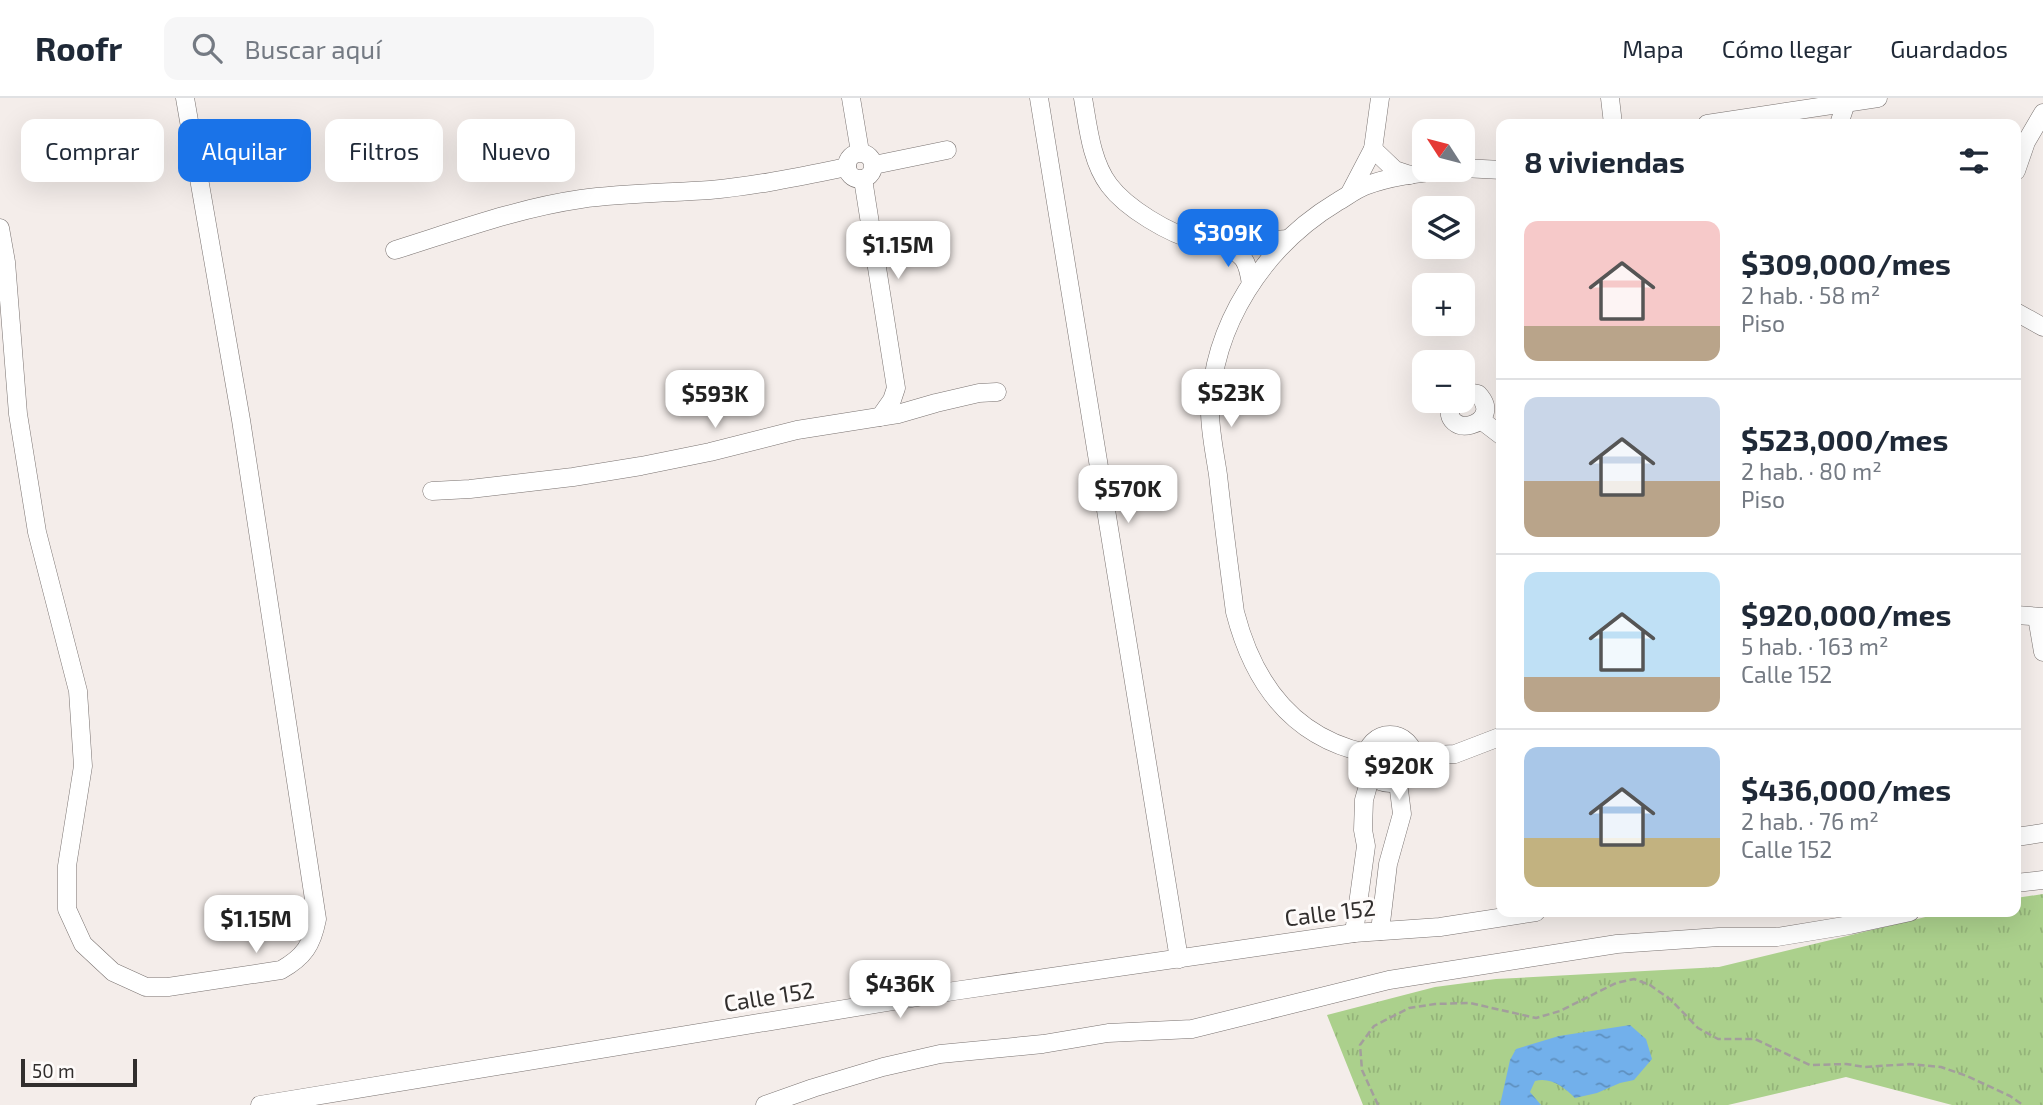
<!DOCTYPE html>
<html lang="es">
<head>
<meta charset="utf-8">
<style>
  :root { --surface:#fff; --page:#f6f6f7; --text:#1f2937; --muted:#747a83; --line:#e0e1e3; --accent:#1a73e8 }
  body { margin:0; font-family:"Exo 2",sans-serif; background:var(--page); color:var(--text); height:100vh; display:flex; flex-direction:column; font-size:26px; white-space:nowrap }
  * { box-sizing:border-box; margin:0 }
  p { font-size:23px; color:var(--muted) }
  .icon { flex:none; width:38px; height:38px; fill:none; stroke:currentColor; stroke-width:2; stroke-linecap:round; stroke-linejoin:round }
  .map { position:relative; flex:1; overflow:hidden }
  .drawer { position:absolute; left:1496px; top:21px; width:525px; height:798px; display:flex; flex-direction:column; background:var(--surface); border-radius:14px; box-shadow:0 7px 28px #0002 }
  .drawer>* { flex:none }
  .banner { position:absolute; left:21px; top:21px; width:665px; height:63px; display:flex; gap:14px }
  .needle { width:46px; rotate:306deg }
  .controls { position:absolute; left:1412px; top:21px; display:grid; gap:14px }
  .controls a { display:grid; place-items:center; width:63px; height:63px; border-radius:14px; background:var(--surface); box-shadow:0 7px 28px #0002; font-size:35px }
  .scale { position:absolute; left:21px; bottom:18px; width:116px; box-sizing:border-box; padding-left:7px; border:4px solid #312e2d; border-top:0; font-size:19px; line-height:24px; white-space:nowrap; color:#312e2d; -webkit-text-stroke:5px #fefbfa; paint-order:stroke }
  .price { position:absolute; translate:-50% -60px; padding:0 16px; border-radius:14px; background:#fff; color:#222; font-size:23px; line-height:46px; filter:drop-shadow(0 2px 4px #0008) }
  .price::after { content:''; position:absolute; left:50%; top:42px; width:21px; height:16px; margin-left:-10px; background:inherit; clip-path:polygon(0 0,100% 0,50% 100%) }
  .price.selected { background:var(--accent); color:#fff }
  ul { padding:0; list-style:none }
  li { display:flex; align-items:center; gap:21px; height:175px; padding:0 28px }
  li+li { border-top:2px solid var(--line) }
  li span { display:grid; place-items:center; flex:none; width:196px; height:140px; border-radius:14px; color:#555 }
  li>.icon { margin-inline-start:auto }
  span .icon { width:84px; height:84px; fill:#fffc; stroke-width:1 }
  li b { font-size:30px }
  h2 { display:flex; justify-content:space-between; align-items:center; height:84px; padding:0 28px; font-size:30px }
  .tag { padding:0 24px; border-radius:14px; background:var(--surface); box-shadow:0 7px 28px #0002; font-size:24px; line-height:63px }
  .tag.selected { background:var(--accent); color:#fff }
  header { display:flex; align-items:center; gap:42px; box-sizing:border-box; height:98px; padding:0 35px; background:var(--surface); border-bottom:2px solid var(--line) }
  header strong { font-size:33px }
  nav { display:flex; gap:38px; margin-inline-start:auto; font-size:24px }
  .search { width:490px; height:63px; background:var(--page); display:flex; align-items:center; gap:18px; box-sizing:border-box; padding:0 24px; border-radius:14px; color:var(--muted); font-size:26px }
  .map>svg:first-child { display:block }
  .grass { fill:url(#grass-tufts) }
  .water { fill:url(#water-ripples) }
  .lines { fill:none; stroke-linecap:round; stroke-linejoin:round }
  .street-casing { stroke:#797270; stroke-width:19 }
  .path { stroke:#a39e9c; stroke-width:2.5; stroke-dasharray:7 3.5; stroke-linecap:butt }
  .street { stroke:#fff; stroke-width:18 }
  .labels { text-anchor:middle; stroke-width:6; stroke-linejoin:round; paint-order:stroke }
  .street-label { font-size:23px; fill:#312e2d; stroke:#fefbfa }
</style>
</head>
<body>
<header>
<strong>Roofr</strong>
<div class="search"><svg class="icon" aria-label="search" viewBox="0 0 24 24"><circle cx="10" cy="10" r="6"/><path d="M15 15l6 6"/></svg>Buscar aquí</div>
<nav><a>Mapa</a><a>Cómo llegar</a><a>Guardados</a></nav>
</header>
<div class="map">
<svg width="2043" height="1007" viewBox="0 0 2043 1007">
  <defs>
    <pattern id="grass-tufts" width="24" height="20" patternUnits="userSpaceOnUse" patternTransform="scale(1.75)"><rect width="24" height="20" fill="#abd08c"/><path d="M3 7l-1-3M5 7V3M7 7l1-3M15 17l-1-3M17 17v-4M19 17l1-3" fill="none" stroke="#94b379"/></pattern>
    <pattern id="water-ripples" width="26" height="14" patternUnits="userSpaceOnUse" patternTransform="scale(1.75)"><rect width="26" height="14" fill="#72b0eb"/><path d="M2 4q2-2 4 0t4 0M15 11q2-2 4 0t4 0" fill="none" stroke="#5e90bf"/></pattern>
  </defs>
  <rect width="100%" height="100%" fill="#f4edea"/>
  <!-- grass -->
  <path class="grass" d="M 2043,796 L 2043,1007 L 1952,1007 L 1846,979 L 1728,1007 L 1363,1007 L 1327,917 L 1435,889 L 1496,881 L 1719,869 L 1946,814 L 2016,814 L 2016,800 Z"/>
  <!-- water -->
  <path class="water" d="M 1630,927 L 1646,941 L 1652,961 L 1634,982 L 1620,985 L 1597,995 L 1575,1000 C 1564,989 1551,979 1535,983 L 1530,994 L 1541,1007 L 1500,1007 L 1510,962 L 1516,951 L 1559,938 Z"/>
  <g class="lines">
    <!-- street casing -->
    <g class="street-casing">
      <g id="street">
        <path d="M 851,0 L 860,54"/>
        <path d="M 1039,0 L 1179,861"/>
        <path d="M 1083,0 C 1088,28 1091,63 1109,87 C 1126,110 1169,136 1198,143 C 1226,150 1260,143 1288,141"/>
        <path d="M 1610,0 L 1613,26"/>
        <path d="M 1707,26 L 1878,0"/>
        <path d="M 1839,26 L 1846,5"/>
        <path d="M 1373,51 L 1395,72 L 1410,77"/>
        <circle cx="860" cy="68" r="13"/>
        <path d="M 874,67 L 947,52"/>
        <path d="M 1463,70 L 1502,72"/>
        <path d="M 2016,73 L 2026,44 L 2043,15"/>
        <path d="M 863,81 L 896,290 L 892,302 L 880,319"/>
        <path d="M 1350,95 L 1373,51 L 1380,0"/>
        <path d="M 0,130 L 6,164 L 18,316 L 37,434 L 78,593 L 83,668 L 67,768 L 67,811 L 83,846 L 113,874 L 146,889 L 168,889 L 281,872 C 304,859 312,847 317,821 L 241,322 L 185,0"/>
        <path d="M 1221,145 C 1244,158 1247,160 1251,186"/>
        <path d="M 395,152 C 456,133 518,110 581,101 C 624,95 667,95 710,92 C 756,88 802,78 847,69"/>
        <path d="M 2016,214 L 2043,229"/>
        <path d="M 1451,303 C 1439,345 1507,327 1478,296 L 1463,293"/>
        <path d="M 1481,322 L 1502,338"/>
        <path d="M 432,393 L 470,391 L 573,379 L 641,368 L 710,354 L 797,332 L 898,316 L 936,305 L 979,295 L 997,294"/>
        <path d="M 2016,517 L 2043,519"/>
        <path d="M 2037,519 L 2043,554"/>
        <circle cx="1390" cy="661" r="24"/>
        <path d="M 1366,655 C 1292,639 1253,584 1235,514 C 1229,469 1223,423 1218,377 C 1215,356 1210,334 1210,313 C 1212,227 1264,148 1337,104 C 1346,99 1355,92 1365,88 C 1391,78 1421,75 1448,72"/>
        <path d="M 1414,658 L 1455,656 L 1502,638"/>
        <path d="M 2016,739 L 2043,735"/>
        <path d="M 2016,785 L 2043,782"/>
        <path d="M 1380,833 L 1388,766 L 1402,716 L 1398,684"/>
        <path d="M 1354,835 L 1366,748 L 1363,732 L 1364,702 L 1371,677"/>
        <path d="M 260,1007 L 954,893 L 1354,835 L 1440,829 L 1536,814"/>
        <path d="M 765,1007 L 813,990 L 883,969 L 940,956 L 1043,946 L 1108,935 L 1192,931 L 1389,882 L 1617,846 L 1719,839 L 1777,839 L 1850,827 L 1910,814"/>
      </g>
    </g>
    <!-- path -->
    <path class="path" d="M 1378,1007 L 1362,972 L 1360,947 L 1374,928 L 1409,910 L 1435,906 L 1470,905 L 1536,920 L 1560,913 L 1616,885 L 1634,881 L 1650,887 L 1671,902 L 1698,930 L 1718,941 L 1755,941 L 1810,967 L 1846,966 L 1865,969 L 1910,966 L 1941,969 L 1967,978 L 2010,998 L 2023,1007"/>
    <!-- street -->
    <use href="#street" class="street"/>
  </g>
  <g class="labels">
    <!-- street labels -->
    <g class="street-label">
      <text transform="translate(1330 815) rotate(-7)" y="8">Calle 152</text>
      <text transform="translate(769 899) rotate(-9)" y="8">Calle 152</text>
    </g>
  </g>
</svg>
<div class="controls">
<a><svg class="needle" viewBox="-14 -14 28 28"><path d="M0-13l5 13h-10z" fill="#e53935"/><path d="M0 13l5-13h-10z" fill="#747a83"/></svg></a>
<a><svg class="icon" aria-label="layers" viewBox="0 0 24 24"><path d="M12 4l9 5-9 5-9-5zM3 14l9 5 9-5"/></svg></a>
<a>+</a>
<a>−</a>
</div>
<div class="scale">50 m</div>
<b class="price selected" style="left:1228px;top:171px">$309K</b>
<b class="price" style="left:898px;top:183px">$1.15M</b>
<b class="price" style="left:1231px;top:331px">$523K</b>
<b class="price" style="left:715px;top:332px">$593K</b>
<b class="price" style="left:1128px;top:427px">$570K</b>
<b class="price" style="left:1399px;top:704px">$920K</b>
<b class="price" style="left:256px;top:857px">$1.15M</b>
<b class="price" style="left:900px;top:922px">$436K</b>
<div class="banner">
<a class="tag">Comprar</a>
<a class="tag selected">Alquilar</a>
<a class="tag">Filtros</a>
<a class="tag">Nuevo</a>
</div>
<section class="drawer">
<h2>8 viviendas<svg class="icon" aria-label="filters" viewBox="0 0 24 24"><path d="M4 7h16M4 17h16"/><circle cx="9" cy="7" r="2"/><circle cx="15" cy="17" r="2"/></svg></h2>
<ul>
<li><span style="background:linear-gradient(#f6c9c9 75%,#b9a48a 0)"><svg class="icon" aria-label="home" viewBox="0 0 24 24"><path d="M3 11l9-7 9 7M6 9v11h12V9"/></svg></span><div><b>$309,000/mes</b><p>2 hab. · 58 m²</p><p>Piso</p></div></li>
<li><span style="background:linear-gradient(#c9d6e8 60%,#b9a48a 0)"><svg class="icon" aria-label="home" viewBox="0 0 24 24"><path d="M3 11l9-7 9 7M6 9v11h12V9"/></svg></span><div><b>$523,000/mes</b><p>2 hab. · 80 m²</p><p>Piso</p></div></li>
<li><span style="background:linear-gradient(#bfe0f5 75%,#b9a48a 0)"><svg class="icon" aria-label="home" viewBox="0 0 24 24"><path d="M3 11l9-7 9 7M6 9v11h12V9"/></svg></span><div><b>$920,000/mes</b><p>5 hab. · 163 m²</p><p>Calle 152</p></div></li>
<li><span style="background:linear-gradient(#a9c7e8 65%,#c2b280 0)"><svg class="icon" aria-label="home" viewBox="0 0 24 24"><path d="M3 11l9-7 9 7M6 9v11h12V9"/></svg></span><div><b>$436,000/mes</b><p>2 hab. · 76 m²</p><p>Calle 152</p></div></li>
</ul>
</section>
</div>
</body>
</html>
